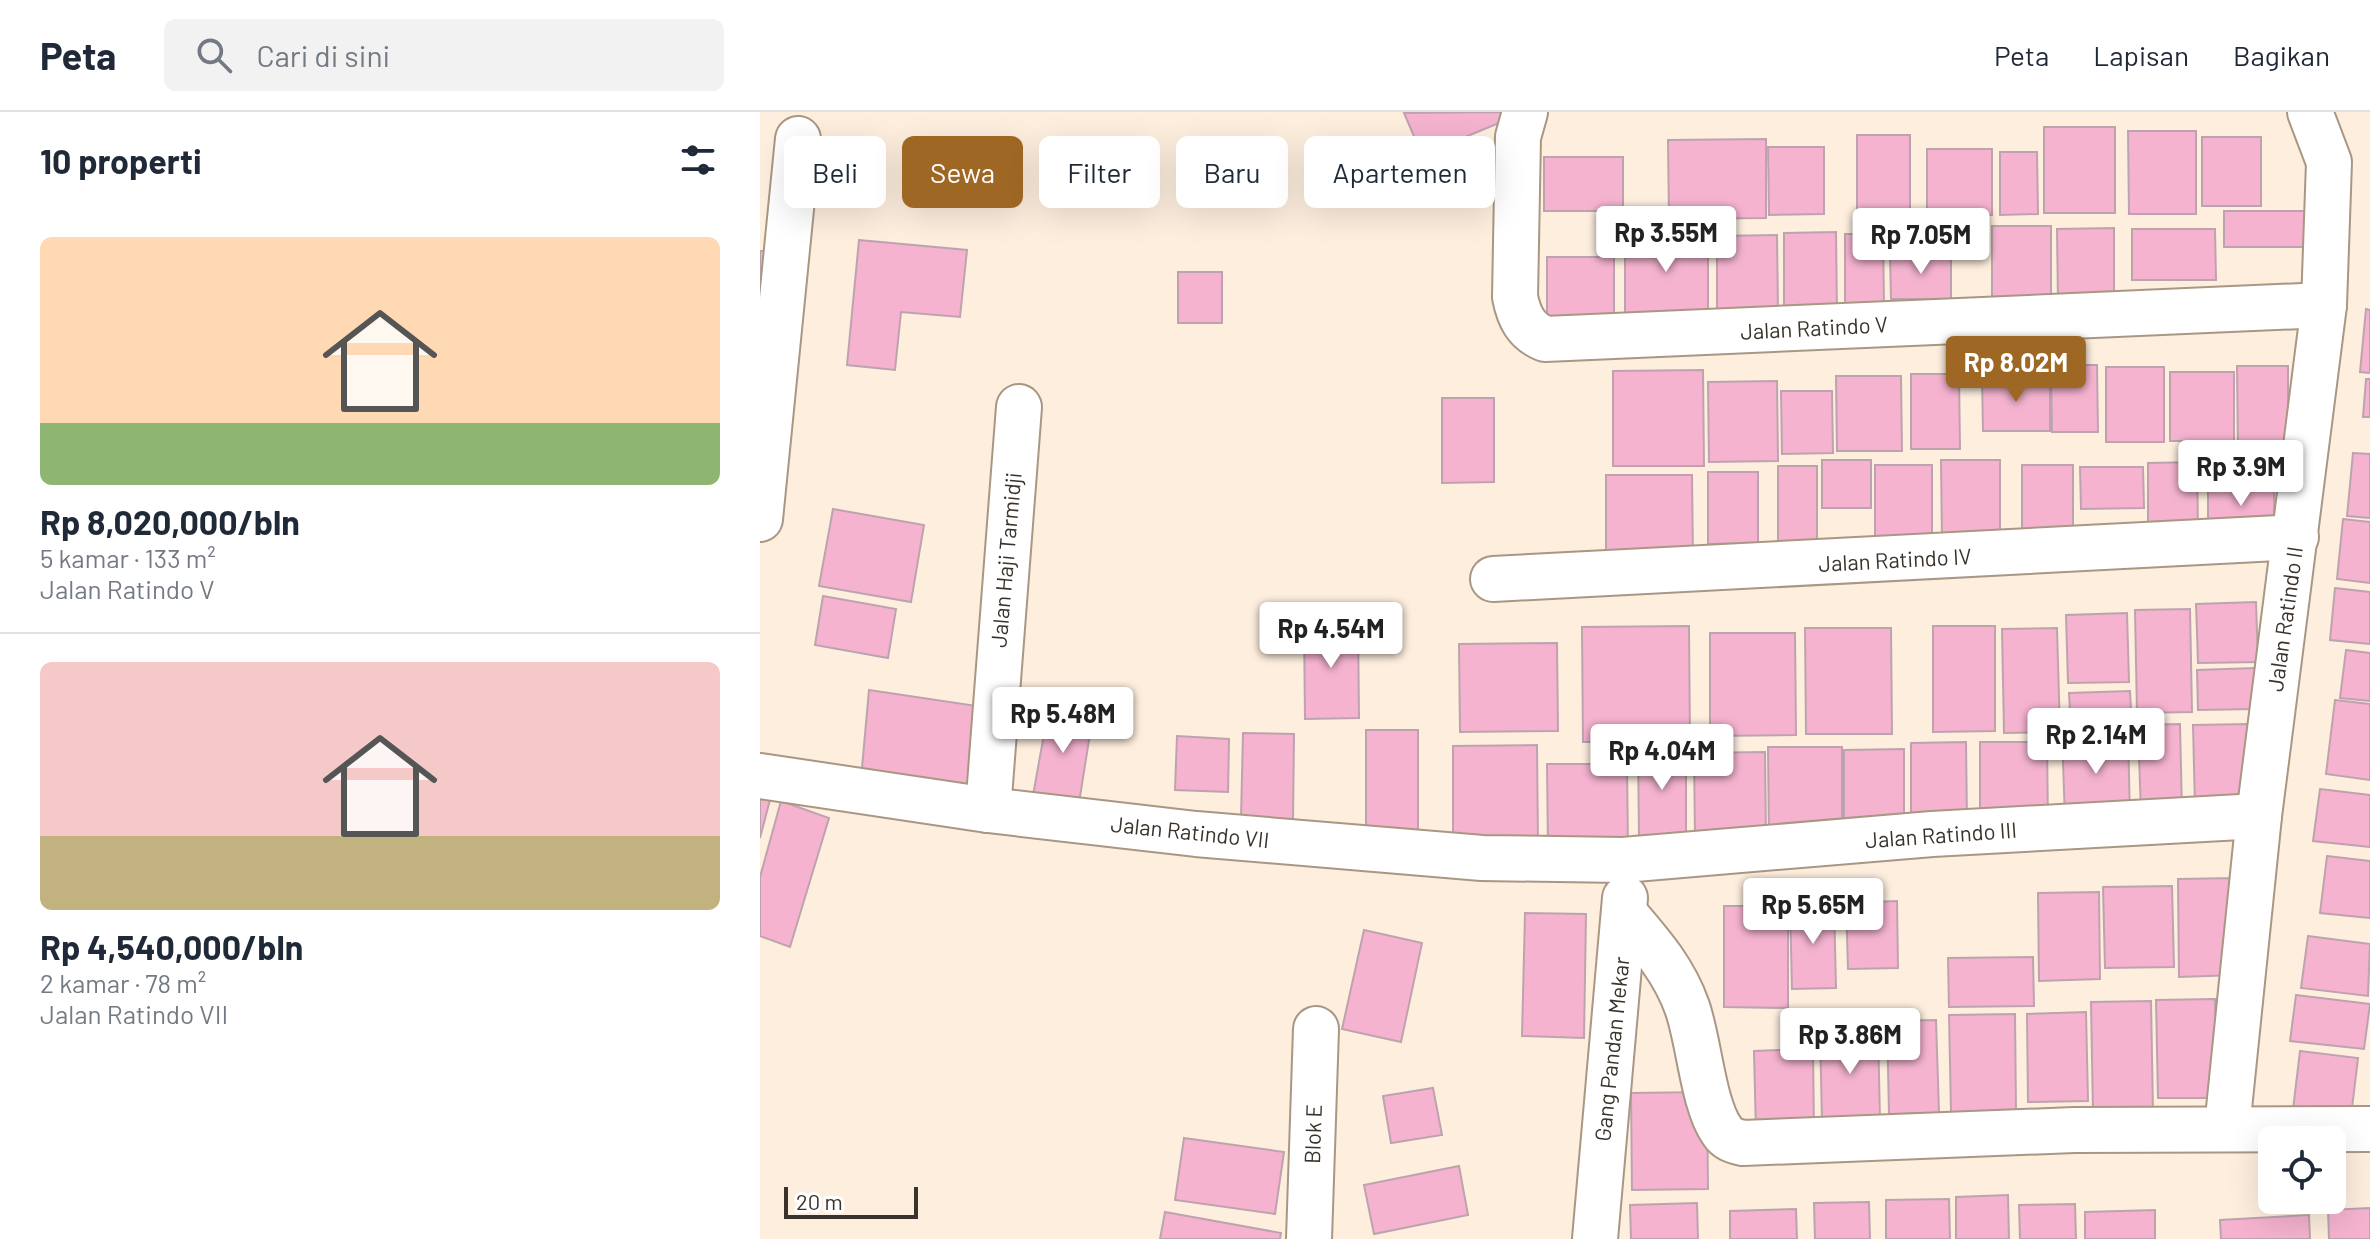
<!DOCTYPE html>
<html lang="id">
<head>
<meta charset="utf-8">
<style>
  :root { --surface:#fff; --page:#f2f2f3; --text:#1f2937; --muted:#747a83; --line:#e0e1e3; --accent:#9f6724 }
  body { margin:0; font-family:Barlow,sans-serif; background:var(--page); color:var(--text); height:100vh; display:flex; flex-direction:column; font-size:30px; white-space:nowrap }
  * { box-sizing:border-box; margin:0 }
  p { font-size:26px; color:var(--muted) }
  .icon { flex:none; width:44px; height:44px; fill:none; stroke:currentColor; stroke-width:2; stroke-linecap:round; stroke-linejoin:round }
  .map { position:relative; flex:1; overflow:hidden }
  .sheet { display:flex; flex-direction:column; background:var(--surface); width:760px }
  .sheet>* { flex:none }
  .top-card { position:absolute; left:24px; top:24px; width:760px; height:72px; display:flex; gap:16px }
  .buttons { position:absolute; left:1498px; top:1014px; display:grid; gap:16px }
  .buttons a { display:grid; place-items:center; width:88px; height:88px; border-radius:12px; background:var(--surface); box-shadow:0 8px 32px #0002; font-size:40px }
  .scale { position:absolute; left:24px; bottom:20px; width:134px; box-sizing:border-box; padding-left:8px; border:4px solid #3a332b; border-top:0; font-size:22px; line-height:28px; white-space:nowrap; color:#3a332b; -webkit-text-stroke:6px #fff; paint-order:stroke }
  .price { position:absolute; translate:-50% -68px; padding:0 18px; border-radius:8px; background:#fff; color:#222; font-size:26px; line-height:52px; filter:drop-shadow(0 2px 4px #0008) }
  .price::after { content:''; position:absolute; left:50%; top:48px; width:24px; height:18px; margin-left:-12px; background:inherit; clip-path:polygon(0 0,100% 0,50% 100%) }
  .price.current { background:var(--accent); color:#fff }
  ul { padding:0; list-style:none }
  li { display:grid; align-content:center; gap:16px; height:424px; padding:0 40px }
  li+li { border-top:2px solid var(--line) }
  li span { display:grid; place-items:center; height:248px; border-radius:12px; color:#555 }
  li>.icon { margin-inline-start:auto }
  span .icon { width:144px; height:144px; fill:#fffc; stroke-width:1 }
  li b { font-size:34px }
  h2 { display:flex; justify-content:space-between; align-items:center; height:96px; padding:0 40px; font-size:34px }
  .chip { padding:0 28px; border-radius:12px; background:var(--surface); box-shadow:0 8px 32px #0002; font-size:28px; line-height:72px }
  .chip.current { background:var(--accent); color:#fff }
  header { display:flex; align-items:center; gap:48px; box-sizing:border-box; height:112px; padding:0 40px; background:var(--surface); border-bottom:2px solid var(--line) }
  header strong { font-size:38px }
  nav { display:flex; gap:44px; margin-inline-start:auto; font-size:28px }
  .search { width:560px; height:72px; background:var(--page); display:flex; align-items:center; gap:20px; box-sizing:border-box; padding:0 28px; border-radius:12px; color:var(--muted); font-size:30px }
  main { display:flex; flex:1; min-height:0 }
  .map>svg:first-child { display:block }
  .building { fill:#f5b3cf; stroke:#bea3ae; stroke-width:2 }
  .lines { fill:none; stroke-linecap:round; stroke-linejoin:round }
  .street-casing { stroke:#a99784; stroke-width:48 }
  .street { stroke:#fff; stroke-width:44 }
  .labels { text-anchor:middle; stroke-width:7; stroke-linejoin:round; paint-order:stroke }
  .street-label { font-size:22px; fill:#3a332b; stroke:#fff }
</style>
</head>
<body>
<header>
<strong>Peta</strong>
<div class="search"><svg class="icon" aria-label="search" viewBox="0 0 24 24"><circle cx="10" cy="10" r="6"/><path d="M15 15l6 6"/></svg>Cari di sini</div>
<nav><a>Peta</a><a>Lapisan</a><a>Bagikan</a></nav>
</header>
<main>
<section class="sheet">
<h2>10 properti<svg class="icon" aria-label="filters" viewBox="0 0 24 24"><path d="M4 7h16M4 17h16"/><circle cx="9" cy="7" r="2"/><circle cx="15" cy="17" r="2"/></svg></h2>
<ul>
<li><span style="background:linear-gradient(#ffd9b3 75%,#8fb573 0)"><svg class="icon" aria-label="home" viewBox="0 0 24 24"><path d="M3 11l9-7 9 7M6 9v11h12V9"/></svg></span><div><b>Rp 8,020,000/bln</b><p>5 kamar · 133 m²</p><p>Jalan Ratindo V</p></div></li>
<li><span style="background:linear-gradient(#f6c9c9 70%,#c2b280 0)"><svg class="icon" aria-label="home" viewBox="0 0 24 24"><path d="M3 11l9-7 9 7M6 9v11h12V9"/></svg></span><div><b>Rp 4,540,000/bln</b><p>2 kamar · 78 m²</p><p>Jalan Ratindo VII</p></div></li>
</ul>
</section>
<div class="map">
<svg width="1610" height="1127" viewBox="0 0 1610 1127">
  <rect width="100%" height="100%" fill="#fdeede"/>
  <!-- building -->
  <g class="building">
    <path d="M 748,0 L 751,6 L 662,43 L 644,1 Z"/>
    <rect x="1284" y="15" width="71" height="86"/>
    <path d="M 1368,19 L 1436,19 L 1436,102 L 1369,102 Z"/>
    <path d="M 1097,23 L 1150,23 L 1150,110 L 1097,111 Z"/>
    <rect x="1442" y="25" width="59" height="69"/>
    <path d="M 1006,27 L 1006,106 L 909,107 L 908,28 Z"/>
    <path d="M 1008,35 L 1064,35 L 1064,102 L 1009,103 Z"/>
    <path d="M 1167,37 L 1232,37 L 1232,103 L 1167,104 Z"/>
    <path d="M 1240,40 L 1277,40 L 1278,102 L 1240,103 Z"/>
    <rect x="784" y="45" width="79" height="54"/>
    <rect x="1464" y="99" width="84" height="36"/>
    <path d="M 1232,114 L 1291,114 L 1291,193 L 1232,194 Z"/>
    <path d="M 1354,116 L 1354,188 L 1298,188 L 1297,117 Z"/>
    <path d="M 948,117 L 948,206 L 865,207 L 865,118 Z"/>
    <path d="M 1372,117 L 1455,117 L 1456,168 L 1372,168 Z"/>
    <path d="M 1076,120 L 1077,203 L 1024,203 L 1024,121 Z"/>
    <path d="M 1085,122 L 1123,122 L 1124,194 L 1085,195 Z"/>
    <path d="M 1017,123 L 1018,200 L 957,200 L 957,124 Z"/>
    <path d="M 99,128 L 207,138 L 200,205 L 141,200 L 135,258 L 87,253 Z"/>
    <path d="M 0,139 L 17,139 L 15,184 L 0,183 Z"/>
    <path d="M 1191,141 L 1191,187 L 1131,187 L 1130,142 Z"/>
    <path d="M 787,145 L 854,145 L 854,217 L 787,218 Z"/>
    <rect x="418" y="160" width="44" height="51"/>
    <path d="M 1606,197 L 1610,198 L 1610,261 L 1600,260 Z"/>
    <path d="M 1291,253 L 1337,253 L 1338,320 L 1292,320 Z"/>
    <path d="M 1477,254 L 1528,254 L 1528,339 L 1478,339 Z"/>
    <rect x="1346" y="255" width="58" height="75"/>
    <path d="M 943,258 L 944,354 L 853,354 L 853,259 Z"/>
    <rect x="1410" y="260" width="64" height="69"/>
    <path d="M 1151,262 L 1199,262 L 1200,337 L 1151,337 Z"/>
    <path d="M 1076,264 L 1141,264 L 1142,339 L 1077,339 Z"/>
    <path d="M 1222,265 L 1290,265 L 1290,319 L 1223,319 Z"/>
    <path d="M 1606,267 L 1610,267 L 1610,305 L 1603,305 Z"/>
    <path d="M 1017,269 L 1018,349 L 949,350 L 948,270 Z"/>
    <path d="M 1021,279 L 1072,279 L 1073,341 L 1022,342 Z"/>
    <path d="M 682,286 L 734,286 L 734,370 L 682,371 Z"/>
    <path d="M 1593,341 L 1610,342 L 1610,406 L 1587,404 Z"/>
    <rect x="1062" y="348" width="49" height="48"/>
    <path d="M 1181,348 L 1240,348 L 1240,428 L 1182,429 Z"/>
    <path d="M 1437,350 L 1438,419 L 1388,419 L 1388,351 Z"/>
    <rect x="1115" y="353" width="57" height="74"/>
    <rect x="1262" y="353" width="51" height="74"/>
    <path d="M 1018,354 L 1057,354 L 1057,428 L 1018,429 Z"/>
    <path d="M 1320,355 L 1383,355 L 1384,396 L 1321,397 Z"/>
    <path d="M 948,360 L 998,360 L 998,431 L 948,432 Z"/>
    <path d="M 846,363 L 932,363 L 933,450 L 846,450 Z"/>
    <path d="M 1448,373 L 1514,373 L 1514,418 L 1448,419 Z"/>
    <path d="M 73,397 L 164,413 L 151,490 L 59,474 Z"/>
    <path d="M 1583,407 L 1610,410 L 1610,471 L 1577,467 Z"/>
    <path d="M 1575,476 L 1610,480 L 1610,532 L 1570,528 Z"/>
    <path d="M 63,484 L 136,497 L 128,546 L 55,533 Z"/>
    <path d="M 1496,490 L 1498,550 L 1438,551 L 1436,492 Z"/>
    <path d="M 1430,497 L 1432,600 L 1377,601 L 1375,498 Z"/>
    <path d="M 1367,501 L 1369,570 L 1308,571 L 1306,503 Z"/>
    <path d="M 544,510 L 598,510 L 599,606 L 545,607 Z"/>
    <path d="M 929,514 L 930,629 L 823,630 L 822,515 Z"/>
    <path d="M 1173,514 L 1235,514 L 1235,619 L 1173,620 Z"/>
    <path d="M 1045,516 L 1131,516 L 1132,622 L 1046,622 Z"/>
    <path d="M 1297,516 L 1300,620 L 1244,621 L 1242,517 Z"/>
    <path d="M 950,521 L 1035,521 L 1036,623 L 950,624 Z"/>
    <path d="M 797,531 L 798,619 L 700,620 L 699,532 Z"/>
    <path d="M 1586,538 L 1610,541 L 1610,589 L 1580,586 Z"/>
    <path d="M 1495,556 L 1495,597 L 1438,598 L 1437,558 Z"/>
    <path d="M 109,578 L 217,594 L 212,684 L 101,667 Z"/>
    <path d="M 1370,579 L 1372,618 L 1311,619 L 1309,581 Z"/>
    <path d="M 1575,588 L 1610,592 L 1610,668 L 1566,662 Z"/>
    <path d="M 290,589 L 334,597 L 318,697 L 272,689 Z"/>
    <path d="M 1420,612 L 1422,701 L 1381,702 L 1378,613 Z"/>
    <path d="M 1489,612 L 1491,693 L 1435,695 L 1433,613 Z"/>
    <path d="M 606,618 L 658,618 L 658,721 L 606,722 Z"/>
    <path d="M 483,621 L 534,622 L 533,708 L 481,706 Z"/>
    <path d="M 1368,621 L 1370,706 L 1305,707 L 1302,622 Z"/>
    <path d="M 417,624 L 469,627 L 468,680 L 415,678 Z"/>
    <path d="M 1206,630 L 1207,710 L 1151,710 L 1151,631 Z"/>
    <path d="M 1220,630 L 1287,630 L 1288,712 L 1220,712 Z"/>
    <path d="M 777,633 L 778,736 L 693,737 L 693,634 Z"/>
    <path d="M 878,635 L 926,635 L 926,725 L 879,726 Z"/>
    <path d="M 1008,635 L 1082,635 L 1082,724 L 1009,724 Z"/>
    <path d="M 1144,637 L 1144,714 L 1084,714 L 1084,638 Z"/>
    <path d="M 1005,640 L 1006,726 L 935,726 L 934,641 Z"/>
    <path d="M 787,652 L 867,652 L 868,738 L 788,738 Z"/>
    <path d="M 1560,677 L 1610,683 L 1610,735 L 1553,729 Z"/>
    <path d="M 0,684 L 11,684 L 0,726 Z"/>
    <path d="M 21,689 L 69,706 L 30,835 L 0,824 L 0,765 Z"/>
    <path d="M 1567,744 L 1610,749 L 1610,806 L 1560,801 Z"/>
    <path d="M 1477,766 L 1478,863 L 1419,865 L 1418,767 Z"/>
    <path d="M 1412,774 L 1414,855 L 1345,856 L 1343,775 Z"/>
    <path d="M 1339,780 L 1340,867 L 1279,869 L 1278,781 Z"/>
    <path d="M 1137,789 L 1138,856 L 1088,857 L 1086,791 Z"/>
    <path d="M 1074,792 L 1076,876 L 1032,877 L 1030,793 Z"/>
    <path d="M 964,794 L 1028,794 L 1028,896 L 964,895 Z"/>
    <path d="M 765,801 L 826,802 L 824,926 L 762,924 Z"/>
    <path d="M 604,818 L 662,831 L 641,930 L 582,917 Z"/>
    <path d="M 1548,824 L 1610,832 L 1608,884 L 1541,876 Z"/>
    <path d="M 1273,845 L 1274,894 L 1189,895 L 1188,846 Z"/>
    <path d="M 1536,883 L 1610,892 L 1604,937 L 1530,929 Z"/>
    <path d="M 1455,887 L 1457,986 L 1398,986 L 1396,888 Z"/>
    <path d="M 1391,889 L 1393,1000 L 1333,1001 L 1331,890 Z"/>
    <path d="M 1326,900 L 1328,989 L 1268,990 L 1267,902 Z"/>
    <path d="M 1255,902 L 1256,999 L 1191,1000 L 1189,903 Z"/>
    <path d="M 1176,908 L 1179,1001 L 1129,1002 L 1127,909 Z"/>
    <path d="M 1118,919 L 1120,1007 L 1062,1009 L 1060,920 Z"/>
    <path d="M 1053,937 L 1054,1021 L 996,1022 L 994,939 Z"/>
    <path d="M 1540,939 L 1598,946 L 1590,1013 L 1532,1006 Z"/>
    <path d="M 673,976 L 682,1023 L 631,1031 L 623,984 Z"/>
    <path d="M 947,980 L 948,1077 L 872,1078 L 871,981 Z"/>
    <path d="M 424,1026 L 524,1040 L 515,1102 L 415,1088 Z"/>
    <path d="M 699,1054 L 708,1103 L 614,1122 L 604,1073 Z"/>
    <path d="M 1248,1083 L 1249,1127 L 1196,1127 L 1196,1085 Z"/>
    <path d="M 1189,1087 L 1190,1127 L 1126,1127 L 1126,1088 Z"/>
    <path d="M 1109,1090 L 1110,1127 L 1055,1127 L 1054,1091 Z"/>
    <path d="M 937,1091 L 938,1127 L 871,1127 L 870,1093 Z"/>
    <path d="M 1315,1092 L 1316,1127 L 1260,1127 L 1259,1093 Z"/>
    <path d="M 1610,1096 L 1610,1127 L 1569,1127 L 1568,1098 Z"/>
    <path d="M 1036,1097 L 1037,1127 L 970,1127 L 970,1099 Z"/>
    <path d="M 1395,1098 L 1395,1127 L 1325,1127 L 1325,1100 Z"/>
    <path d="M 405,1100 L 521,1121 L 520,1127 L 400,1127 Z"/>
    <path d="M 1549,1103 L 1550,1127 L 1461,1127 L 1460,1108 Z"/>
  </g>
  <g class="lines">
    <!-- street casing -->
    <g class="street-casing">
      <g id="street">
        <path d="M 765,0 L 758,25 L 755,185 C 759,205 766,219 785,227 L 1564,193"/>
        <path d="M 0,407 L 38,27"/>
        <path d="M 733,467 L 1536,425"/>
        <path d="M 0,664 L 228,698 L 436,722 L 722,746 L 863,748 L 1172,722 L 1499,704"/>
        <path d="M 228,698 L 259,295"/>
        <path d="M 866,803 C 890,831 914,858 927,895 C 939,928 943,993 962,1019 C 967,1027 974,1029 983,1031 L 1314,1018 L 1610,1017"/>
        <path d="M 1467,1016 L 1499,704 L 1564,193 L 1569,50 L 1550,0"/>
        <path d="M 549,1127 L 556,917"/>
        <path d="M 835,1127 L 865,786"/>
      </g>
    </g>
    <!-- street -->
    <use href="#street" class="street"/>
  </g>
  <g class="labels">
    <!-- street labels -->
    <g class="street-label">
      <text transform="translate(1054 216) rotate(-3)" y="8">Jalan Ratindo V</text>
      <text transform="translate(246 448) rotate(-85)" y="8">Jalan Haji Tarmidji</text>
      <text transform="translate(1135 448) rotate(-3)" y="8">Jalan Ratindo IV</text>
      <text transform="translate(1525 507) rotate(-82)" y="8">Jalan Ratindo II</text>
      <text transform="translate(430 720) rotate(6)" y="8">Jalan Ratindo VII</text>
      <text transform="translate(1181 723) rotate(-4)" y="8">Jalan Ratindo III</text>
      <text transform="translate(852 937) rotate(-84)" y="8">Gang Pandan Mekar</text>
      <text transform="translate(553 1022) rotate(-88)" y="8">Blok E</text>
    </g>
  </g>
</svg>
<div class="buttons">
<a><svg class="icon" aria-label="locate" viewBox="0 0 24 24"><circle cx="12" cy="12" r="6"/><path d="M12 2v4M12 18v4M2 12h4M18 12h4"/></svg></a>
</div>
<div class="scale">20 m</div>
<b class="price" style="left:906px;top:162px">Rp 3.55M</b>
<b class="price" style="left:1161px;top:164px">Rp 7.05M</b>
<b class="price current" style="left:1256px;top:292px">Rp 8.02M</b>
<b class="price" style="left:1481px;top:396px">Rp 3.9M</b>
<b class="price" style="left:571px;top:558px">Rp 4.54M</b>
<b class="price" style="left:303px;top:643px">Rp 5.48M</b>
<b class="price" style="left:1336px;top:664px">Rp 2.14M</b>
<b class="price" style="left:902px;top:680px">Rp 4.04M</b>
<b class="price" style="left:1053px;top:834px">Rp 5.65M</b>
<b class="price" style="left:1090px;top:964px">Rp 3.86M</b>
<div class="top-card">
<a class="chip">Beli</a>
<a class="chip current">Sewa</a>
<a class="chip">Filter</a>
<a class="chip">Baru</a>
<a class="chip">Apartemen</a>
</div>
</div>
</main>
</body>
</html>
